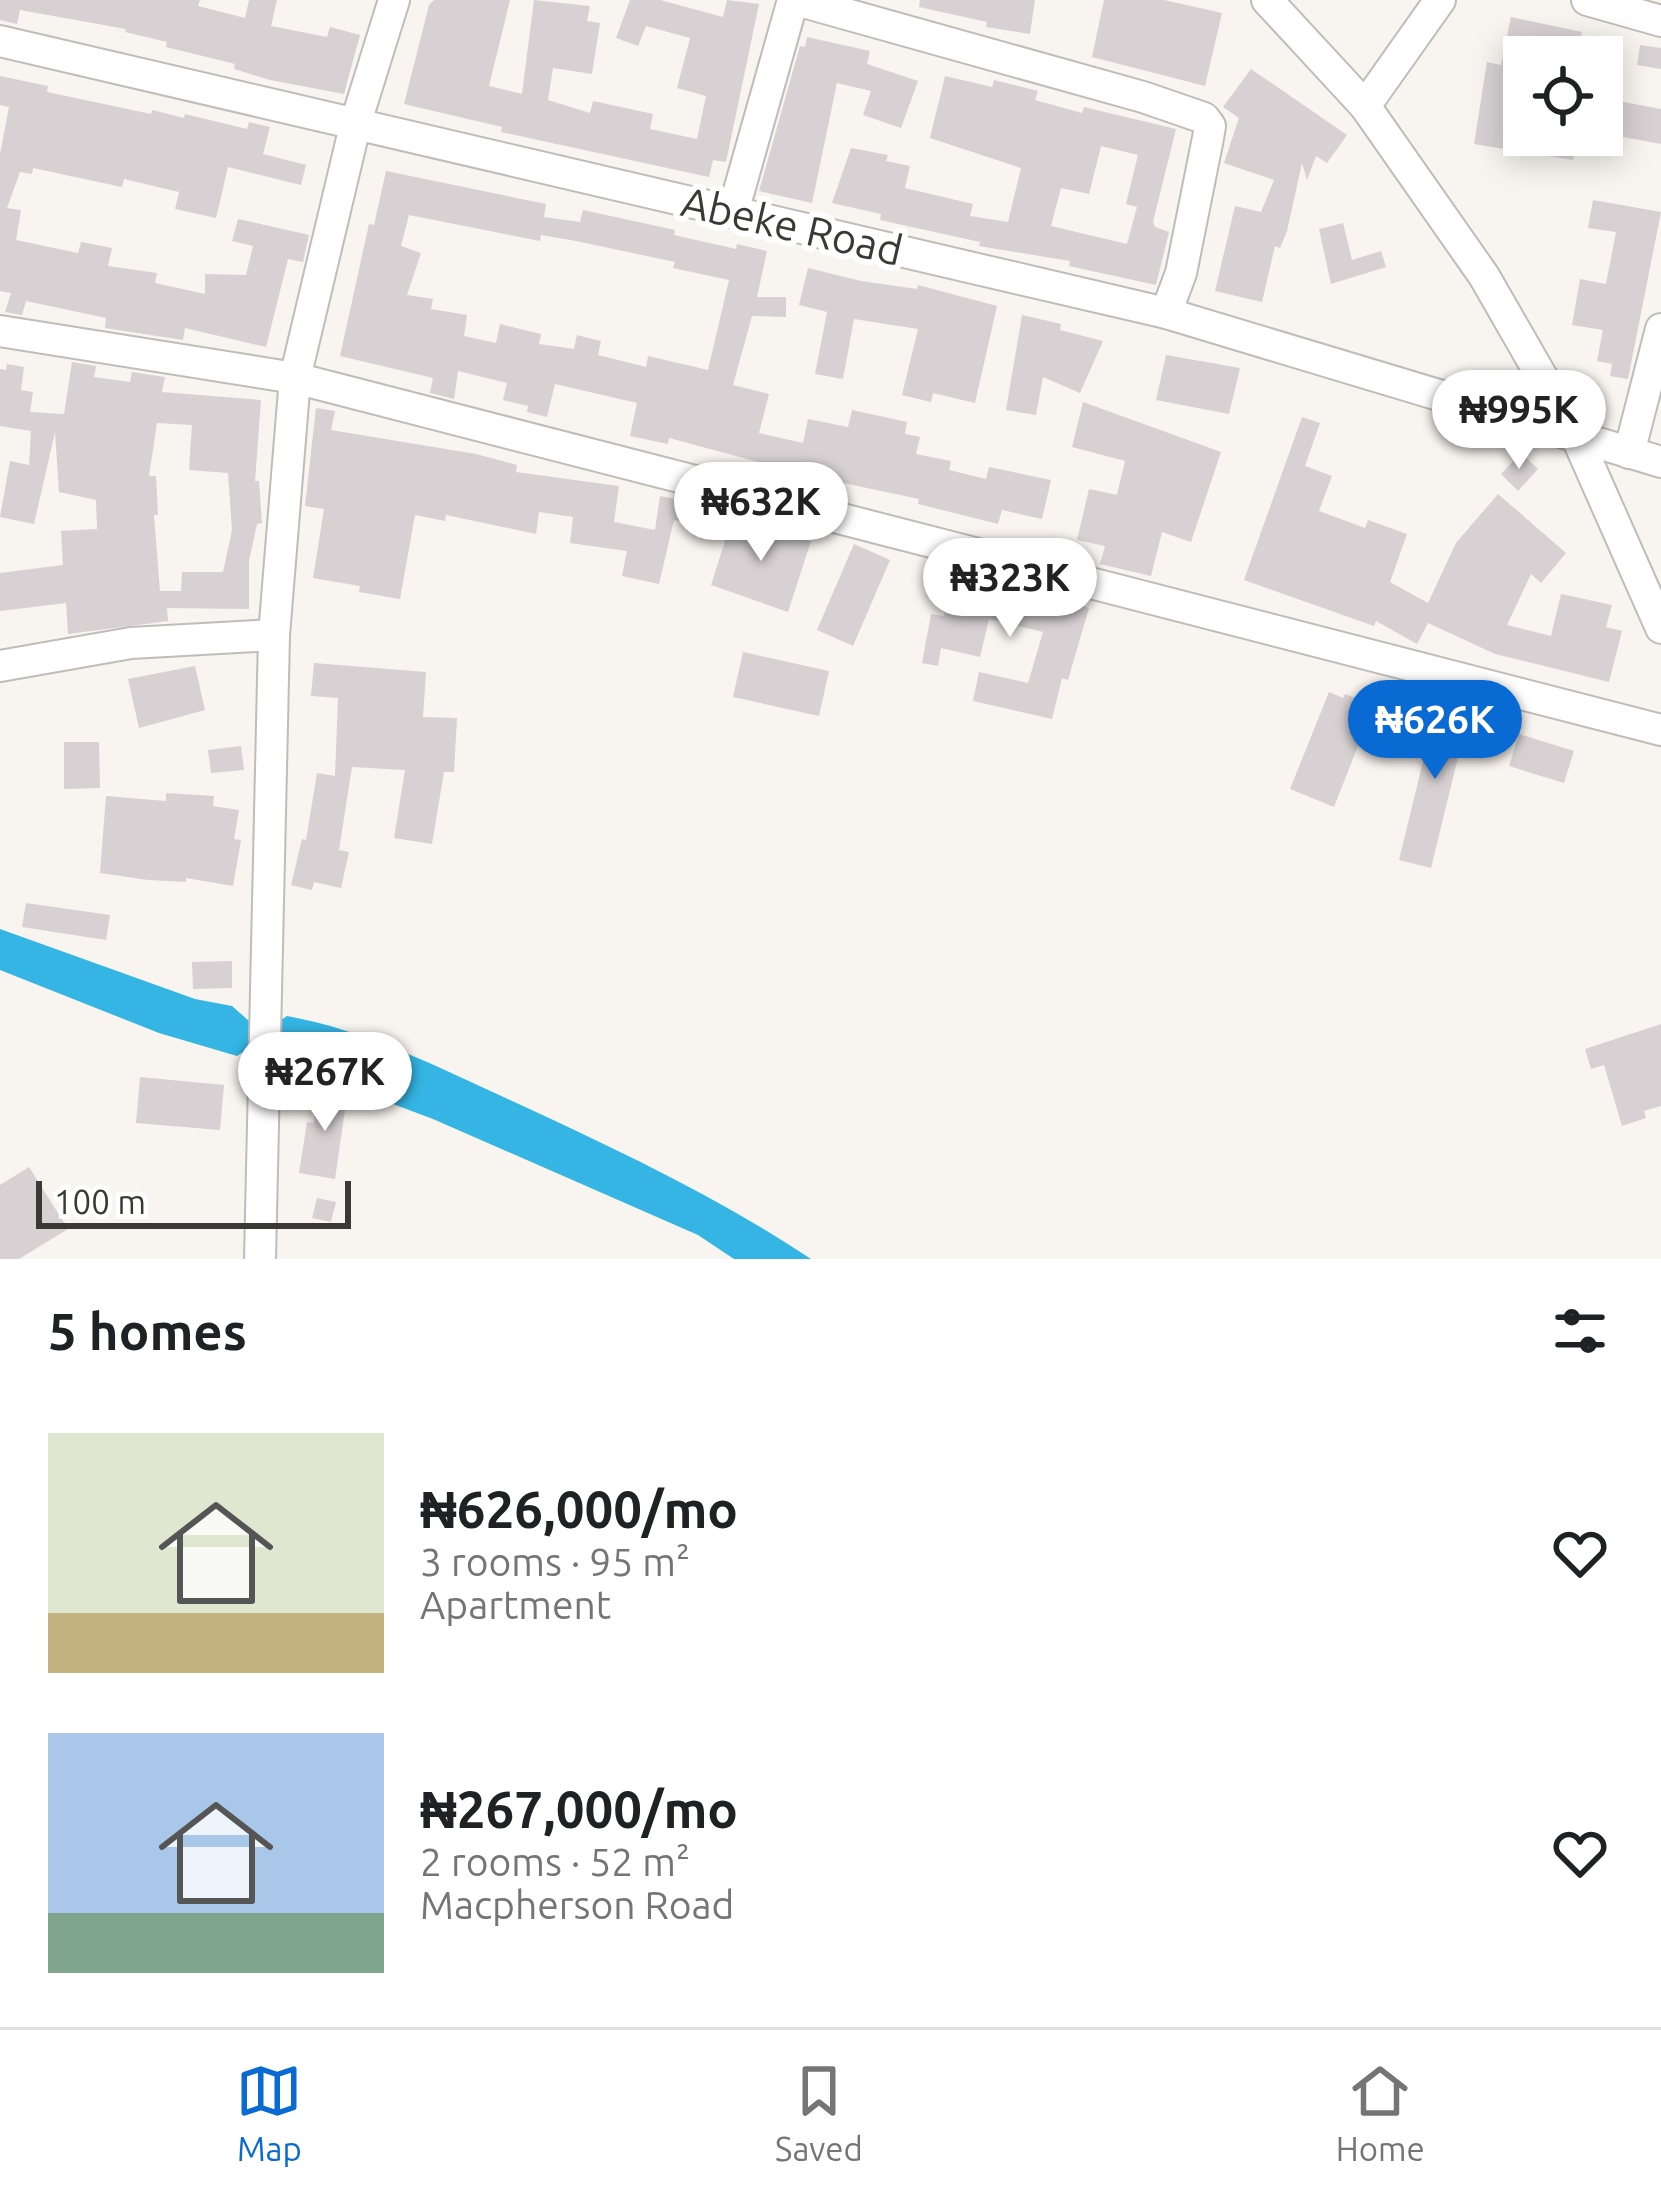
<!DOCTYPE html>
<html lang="en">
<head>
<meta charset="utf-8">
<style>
  :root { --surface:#fff; --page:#f2f2f2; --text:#202124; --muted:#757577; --line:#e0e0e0; --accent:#086ad2 }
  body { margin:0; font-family:Ubuntu,sans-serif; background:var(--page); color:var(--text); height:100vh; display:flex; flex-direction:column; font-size:45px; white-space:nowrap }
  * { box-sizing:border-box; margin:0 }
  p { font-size:39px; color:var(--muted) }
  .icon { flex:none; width:66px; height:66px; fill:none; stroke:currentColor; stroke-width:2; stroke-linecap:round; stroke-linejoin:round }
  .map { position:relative; height:1259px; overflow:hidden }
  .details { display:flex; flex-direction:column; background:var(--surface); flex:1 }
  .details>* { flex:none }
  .tools { position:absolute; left:1503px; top:36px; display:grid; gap:24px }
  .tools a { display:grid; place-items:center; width:120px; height:120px; border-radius:0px; background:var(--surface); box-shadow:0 6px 30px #0003; font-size:60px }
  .scale { position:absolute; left:36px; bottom:30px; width:315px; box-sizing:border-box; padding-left:12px; border:6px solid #3b3937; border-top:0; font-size:33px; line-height:42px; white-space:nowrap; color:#3b3937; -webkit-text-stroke:9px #fff; paint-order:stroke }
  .price { position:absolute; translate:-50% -102px; padding:0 27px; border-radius:42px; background:#fff; color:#222; font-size:39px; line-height:78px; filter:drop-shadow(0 3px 6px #0008) }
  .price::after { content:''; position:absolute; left:50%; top:72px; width:36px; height:27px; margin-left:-18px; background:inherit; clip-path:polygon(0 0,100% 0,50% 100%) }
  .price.current { background:var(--accent); color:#fff }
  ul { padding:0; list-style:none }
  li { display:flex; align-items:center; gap:36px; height:300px; padding:0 48px }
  li span { display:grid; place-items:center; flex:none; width:336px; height:240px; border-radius:0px; color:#555 }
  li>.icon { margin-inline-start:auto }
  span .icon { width:144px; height:144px; fill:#fffc; stroke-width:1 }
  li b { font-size:51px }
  h2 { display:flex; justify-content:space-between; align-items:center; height:144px; padding:0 48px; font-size:51px }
  .tab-bar { display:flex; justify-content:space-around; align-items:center; height:168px; border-top:3px solid var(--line); background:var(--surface); font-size:33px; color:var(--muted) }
  .tab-bar a { display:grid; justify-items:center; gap:6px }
  .tab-bar .current { color:var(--accent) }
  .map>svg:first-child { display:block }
  .water { fill:#34b5e3 }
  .building { fill:#d7d1d3; fill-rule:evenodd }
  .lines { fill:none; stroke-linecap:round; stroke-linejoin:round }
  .minor-casing { stroke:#c0bcb8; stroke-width:34 }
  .minor { stroke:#fff; stroke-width:30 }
  .labels { text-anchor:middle; stroke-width:12; stroke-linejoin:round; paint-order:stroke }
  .street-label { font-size:42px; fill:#3b3937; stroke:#fff }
</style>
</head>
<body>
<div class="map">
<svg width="1661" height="1259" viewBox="0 0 1661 1259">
  <rect width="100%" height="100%" fill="#f8f4ef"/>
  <!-- water -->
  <path class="water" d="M 0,929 L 195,999 L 232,1006 L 249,1021 L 278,1022 L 287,1016 C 365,1030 438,1067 510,1100 C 614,1148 716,1196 811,1259 L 734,1259 L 698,1235 L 433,1119 L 286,1064 L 278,1052 L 249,1048 L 237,1056 L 159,1033 L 0,970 Z"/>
  <!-- building -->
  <g class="building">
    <path d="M 0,0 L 200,0 L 198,6 L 245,18 L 249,0 L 277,0 L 271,26 L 327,37 L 330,27 L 360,35 L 344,94 L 270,80 L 234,69 L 235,64 L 166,47 L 167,42 L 125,32 L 126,29 L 20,10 L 17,24 L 0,20 Z"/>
    <path d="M 434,0 L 510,0 L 489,86 L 522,94 L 534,0 L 590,6 L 587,21 L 600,23 L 592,74 L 553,68 L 548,100 L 590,113 L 593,101 L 653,114 L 650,129 L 697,139 L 706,96 L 677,88 L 690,38 L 646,26 L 638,46 L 616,38 L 630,0 L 660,0 L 723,17 L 727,0 L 759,4 L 726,162 L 713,160 L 709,177 L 501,132 L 502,127 L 404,104 L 429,5 Z"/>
    <path d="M 920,0 L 1035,0 L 1030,34 L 986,27 L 987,22 L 919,7 Z"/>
    <path d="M 1104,0 L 1164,0 L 1222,13 L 1205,86 L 1092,57 Z"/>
    <path d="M 1511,17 L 1582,32 L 1577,57 L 1524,57 L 1524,135 L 1576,135 L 1573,160 L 1474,144 L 1487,62 L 1501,65 Z"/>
    <path d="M 807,37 L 870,51 L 867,64 L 918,81 L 901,128 L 863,115 L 871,91 L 837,83 L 812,203 L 759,191 L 800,46 L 805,47 Z"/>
    <path d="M 1640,45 L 1661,48 L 1661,69 L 1637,65 Z"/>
    <path d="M 1251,69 L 1347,135 L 1327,163 L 1316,156 L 1307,180 L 1302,163 L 1287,231 L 1280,248 L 1275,246 L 1262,302 L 1215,291 L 1235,206 L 1261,212 L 1274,180 L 1224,163 L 1239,118 L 1223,107 Z"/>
    <path d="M 0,76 L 48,86 L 47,92 L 151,114 L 152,110 L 184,118 L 185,114 L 247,129 L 249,122 L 270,127 L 263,154 L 306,165 L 301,185 L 228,167 L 216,218 L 175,209 L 179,192 L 124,179 L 122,187 L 33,168 L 32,174 L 20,172 L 7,208 L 21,210 L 16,240 L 78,253 L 81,242 L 112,248 L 108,266 L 157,273 L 155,283 L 205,294 L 205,274 L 246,275 L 253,246 L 232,241 L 238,219 L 309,235 L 303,262 L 288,259 L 266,347 L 185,328 L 183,340 L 105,328 L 106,318 L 26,301 L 22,315 L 5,312 L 11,293 L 0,291 L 0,154 L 9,107 L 0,105 Z"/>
    <path d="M 945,76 L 992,87 L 994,80 L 1038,91 L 1035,100 L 1082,113 L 1084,107 L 1176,129 L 1153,222 L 1155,227 L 1169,232 L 1156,285 L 1069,266 L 1070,261 L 979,246 L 980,242 L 880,220 L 881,214 L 832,203 L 851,148 L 888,155 L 886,161 L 910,166 L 905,188 L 973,204 L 970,216 L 1008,222 L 1021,168 L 930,138 ZM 1101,146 L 1138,155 L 1126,204 L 1137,207 L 1127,244 L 1051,226 L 1061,188 L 1089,194 Z"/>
    <path d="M 1602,98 L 1661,109 L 1661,144 L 1602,133 Z"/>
    <path d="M 386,171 L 546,204 L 544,217 L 580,222 L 583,210 L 675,230 L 674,235 L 736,249 L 737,244 L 767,251 L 757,297 L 786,297 L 786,317 L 752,316 L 733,385 L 769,394 L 759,433 L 803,443 L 808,419 L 848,427 L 852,410 L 907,422 L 905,434 L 920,437 L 916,454 L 951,461 L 949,470 L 986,479 L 989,467 L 1051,480 L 1042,519 L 1002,510 L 998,524 L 918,504 L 919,499 L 815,477 L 669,438 L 668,444 L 630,436 L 637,403 L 555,384 L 547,417 L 527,412 L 528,406 L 503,400 L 507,383 L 458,371 L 454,399 L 430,393 L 433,378 L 340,356 L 369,224 L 374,225 ZM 409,215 L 540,241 L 541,235 L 576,241 L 675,262 L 673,268 L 729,280 L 708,370 L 648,356 L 646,367 L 598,355 L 601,341 L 577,335 L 574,349 L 539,344 L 541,334 L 500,324 L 496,343 L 464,336 L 467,315 L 431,309 L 433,299 L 407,295 L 421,253 L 401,246 Z"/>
    <path d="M 1593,200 L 1661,212 L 1628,379 L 1610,376 L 1612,364 L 1597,361 L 1603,330 L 1572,325 L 1580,279 L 1606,284 L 1616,232 L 1588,228 Z"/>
    <path d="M 1343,223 L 1352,260 L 1381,251 L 1386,267 L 1331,284 L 1319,229 Z"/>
    <path d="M 808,268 L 861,281 L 917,289 L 918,285 L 997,306 L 975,403 L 933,393 L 931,402 L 902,395 L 918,329 L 854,319 L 843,379 L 815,374 L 827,312 L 799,305 Z"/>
    <path d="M 1022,315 L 1061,324 L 1060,330 L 1103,341 L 1080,393 L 1043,377 L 1036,415 L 1006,410 Z"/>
    <path d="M 1166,355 L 1240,368 L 1229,414 L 1156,400 Z"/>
    <path d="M 72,362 L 96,366 L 94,377 L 130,382 L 132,372 L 165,377 L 162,392 L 261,400 L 255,481 L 259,481 L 262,523 L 257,524 L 249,561 L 249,609 L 167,608 L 168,621 L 68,634 L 66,603 L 0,611 L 0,573 L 63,565 L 61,531 L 97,529 L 96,500 L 59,492 L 55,432 L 34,524 L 0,517 L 10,461 L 29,465 L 31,431 L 0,426 L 0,369 L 6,370 L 7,364 L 24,367 L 21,390 L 33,392 L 30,412 L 64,414 ZM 157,423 L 192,425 L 189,470 L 228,473 L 232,530 L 223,572 L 182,572 L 181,591 L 160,591 L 154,515 L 158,515 L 156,476 L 149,476 Z"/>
    <path d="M 1083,402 L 1221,452 L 1191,542 L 1162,532 L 1151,576 L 1100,564 L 1105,546 L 1077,540 L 1089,489 L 1117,495 L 1125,461 L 1072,447 Z"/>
    <path d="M 316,408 L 335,411 L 331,430 L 476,454 L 517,465 L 516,472 L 619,486 L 614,522 L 655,530 L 660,496 L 720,508 L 718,527 L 674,520 L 659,584 L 622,576 L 627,551 L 570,543 L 573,517 L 539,512 L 536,534 L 446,515 L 445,521 L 415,515 L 400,599 L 359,592 L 360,586 L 313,578 L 324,509 L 305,506 Z"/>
    <path d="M 1302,417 L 1320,423 L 1305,466 L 1332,476 L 1319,511 L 1365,528 L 1368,520 L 1407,534 L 1390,582 L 1428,603 L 1456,543 L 1498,494 L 1566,553 L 1541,583 L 1531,574 L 1507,625 L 1551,636 L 1561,594 L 1612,605 L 1606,627 L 1622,631 L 1609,682 L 1495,654 L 1428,623 L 1417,644 L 1376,621 L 1374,626 L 1244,580 Z"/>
    <path d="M 1521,453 L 1538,469 L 1518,491 L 1501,474 Z"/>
    <path d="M 733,516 L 811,541 L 788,612 L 711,585 Z"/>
    <path d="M 854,544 L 890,560 L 853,646 L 817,630 Z"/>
    <path d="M 953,575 L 1007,587 L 1008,582 L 1089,608 L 1068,680 L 1062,678 L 1052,719 L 973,701 L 979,672 L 1028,683 L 1043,632 L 989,619 L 980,657 L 941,648 L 938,666 L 922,663 L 931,614 L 944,616 Z"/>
    <path d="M 743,652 L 829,671 L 819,716 L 733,697 Z"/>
    <path d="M 314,663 L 426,672 L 423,717 L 457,718 L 454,772 L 444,772 L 432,844 L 394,838 L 405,770 L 352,767 L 339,850 L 349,852 L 341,888 L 314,882 L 312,890 L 291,885 L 302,839 L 306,840 L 317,773 L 335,776 L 338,698 L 311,696 Z"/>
    <path d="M 195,666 L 205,710 L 139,728 L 128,679 Z"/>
    <path d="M 1329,692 L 1343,698 L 1345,694 L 1374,705 L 1334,807 L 1290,789 Z"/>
    <path d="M 1439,696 L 1471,704 L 1431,868 L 1399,860 Z"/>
    <path d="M 1519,734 L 1574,751 L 1564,783 L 1509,766 Z"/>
    <path d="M 64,742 L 99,742 L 100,788 L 64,789 Z"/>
    <path d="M 241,746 L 244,770 L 211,773 L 208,750 Z"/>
    <path d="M 166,793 L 214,796 L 213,806 L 239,810 L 234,839 L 241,840 L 233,886 L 186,878 L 186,882 L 148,880 L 100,873 L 106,796 L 166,801 Z"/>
    <path d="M 26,903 L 110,915 L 106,940 L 22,927 Z"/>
    <path d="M 232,961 L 232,988 L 193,989 L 192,962 Z"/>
    <path d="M 1661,1024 L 1661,1106 L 1644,1111 L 1646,1118 L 1622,1126 L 1604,1065 L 1591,1069 L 1585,1049 Z"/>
    <path d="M 140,1077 L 224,1085 L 220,1130 L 136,1123 Z"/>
    <path d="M 317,1086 L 348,1089 L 335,1179 L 299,1173 L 307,1122 L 314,1123 Z"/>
    <path d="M 29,1167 L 68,1229 L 19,1259 L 0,1259 L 0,1185 Z"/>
    <path d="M 317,1198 L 336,1202 L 331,1222 L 312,1218 Z"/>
  </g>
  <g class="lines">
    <!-- minor casing -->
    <g class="minor-casing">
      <g id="minor">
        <path d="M 796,0 L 1143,97 L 1204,118 L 1210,126 L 1208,138 L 1181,273 L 1166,313"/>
        <path d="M 1267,0 L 1365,106 L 1484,276 L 1577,438 L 1661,628"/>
        <path d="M 1587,0 L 1661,21"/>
        <path d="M 0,41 L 1166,313 L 1661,462"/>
        <path d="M 1365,106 L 1440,0"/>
        <path d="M 733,212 L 793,0"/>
        <path d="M 0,331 L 295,378 L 1661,730"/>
        <path d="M 1629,453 L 1661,329"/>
        <path d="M 0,666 L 131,643 L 274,635"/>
        <path d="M 260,1259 L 274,635 L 295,378 L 356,122 L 394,0"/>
      </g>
    </g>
    <!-- minor -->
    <use href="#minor" class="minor"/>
  </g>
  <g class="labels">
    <!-- street labels -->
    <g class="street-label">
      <text transform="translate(792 226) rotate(13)" y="15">Abeke Road</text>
    </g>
  </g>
</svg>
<div class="tools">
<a><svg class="icon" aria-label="locate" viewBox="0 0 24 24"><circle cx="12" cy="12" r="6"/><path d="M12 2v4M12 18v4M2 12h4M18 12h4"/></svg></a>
</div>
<div class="scale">100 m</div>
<b class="price" style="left:1519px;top:472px">₦995K</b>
<b class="price" style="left:761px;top:564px">₦632K</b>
<b class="price" style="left:1010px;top:640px">₦323K</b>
<b class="price current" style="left:1435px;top:782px">₦626K</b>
<b class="price" style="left:325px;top:1134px">₦267K</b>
</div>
<section class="details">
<h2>5 homes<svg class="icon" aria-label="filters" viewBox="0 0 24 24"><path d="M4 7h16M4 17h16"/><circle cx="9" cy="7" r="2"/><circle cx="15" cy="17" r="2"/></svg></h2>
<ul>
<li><span style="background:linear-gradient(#dfe7d0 75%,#c2b280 0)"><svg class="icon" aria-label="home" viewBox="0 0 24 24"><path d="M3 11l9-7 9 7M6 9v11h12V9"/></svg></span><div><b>₦626,000/mo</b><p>3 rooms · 95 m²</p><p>Apartment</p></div><svg class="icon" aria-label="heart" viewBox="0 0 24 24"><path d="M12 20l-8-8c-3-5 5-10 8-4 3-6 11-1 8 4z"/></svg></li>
<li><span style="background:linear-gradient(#a9c7e8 75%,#7fa58c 0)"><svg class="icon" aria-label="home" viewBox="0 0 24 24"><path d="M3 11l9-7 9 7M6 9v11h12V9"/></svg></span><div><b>₦267,000/mo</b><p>2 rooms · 52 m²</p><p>Macpherson Road</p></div><svg class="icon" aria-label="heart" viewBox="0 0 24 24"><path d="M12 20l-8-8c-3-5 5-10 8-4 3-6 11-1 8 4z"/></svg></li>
</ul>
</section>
<nav class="tab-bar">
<a class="current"><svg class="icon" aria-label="map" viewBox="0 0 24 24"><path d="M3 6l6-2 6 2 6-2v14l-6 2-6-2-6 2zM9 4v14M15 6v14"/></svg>Map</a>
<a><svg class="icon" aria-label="saved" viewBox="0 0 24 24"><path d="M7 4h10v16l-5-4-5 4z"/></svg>Saved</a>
<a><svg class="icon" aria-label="home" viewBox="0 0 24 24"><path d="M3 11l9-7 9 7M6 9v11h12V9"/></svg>Home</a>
</nav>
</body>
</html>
